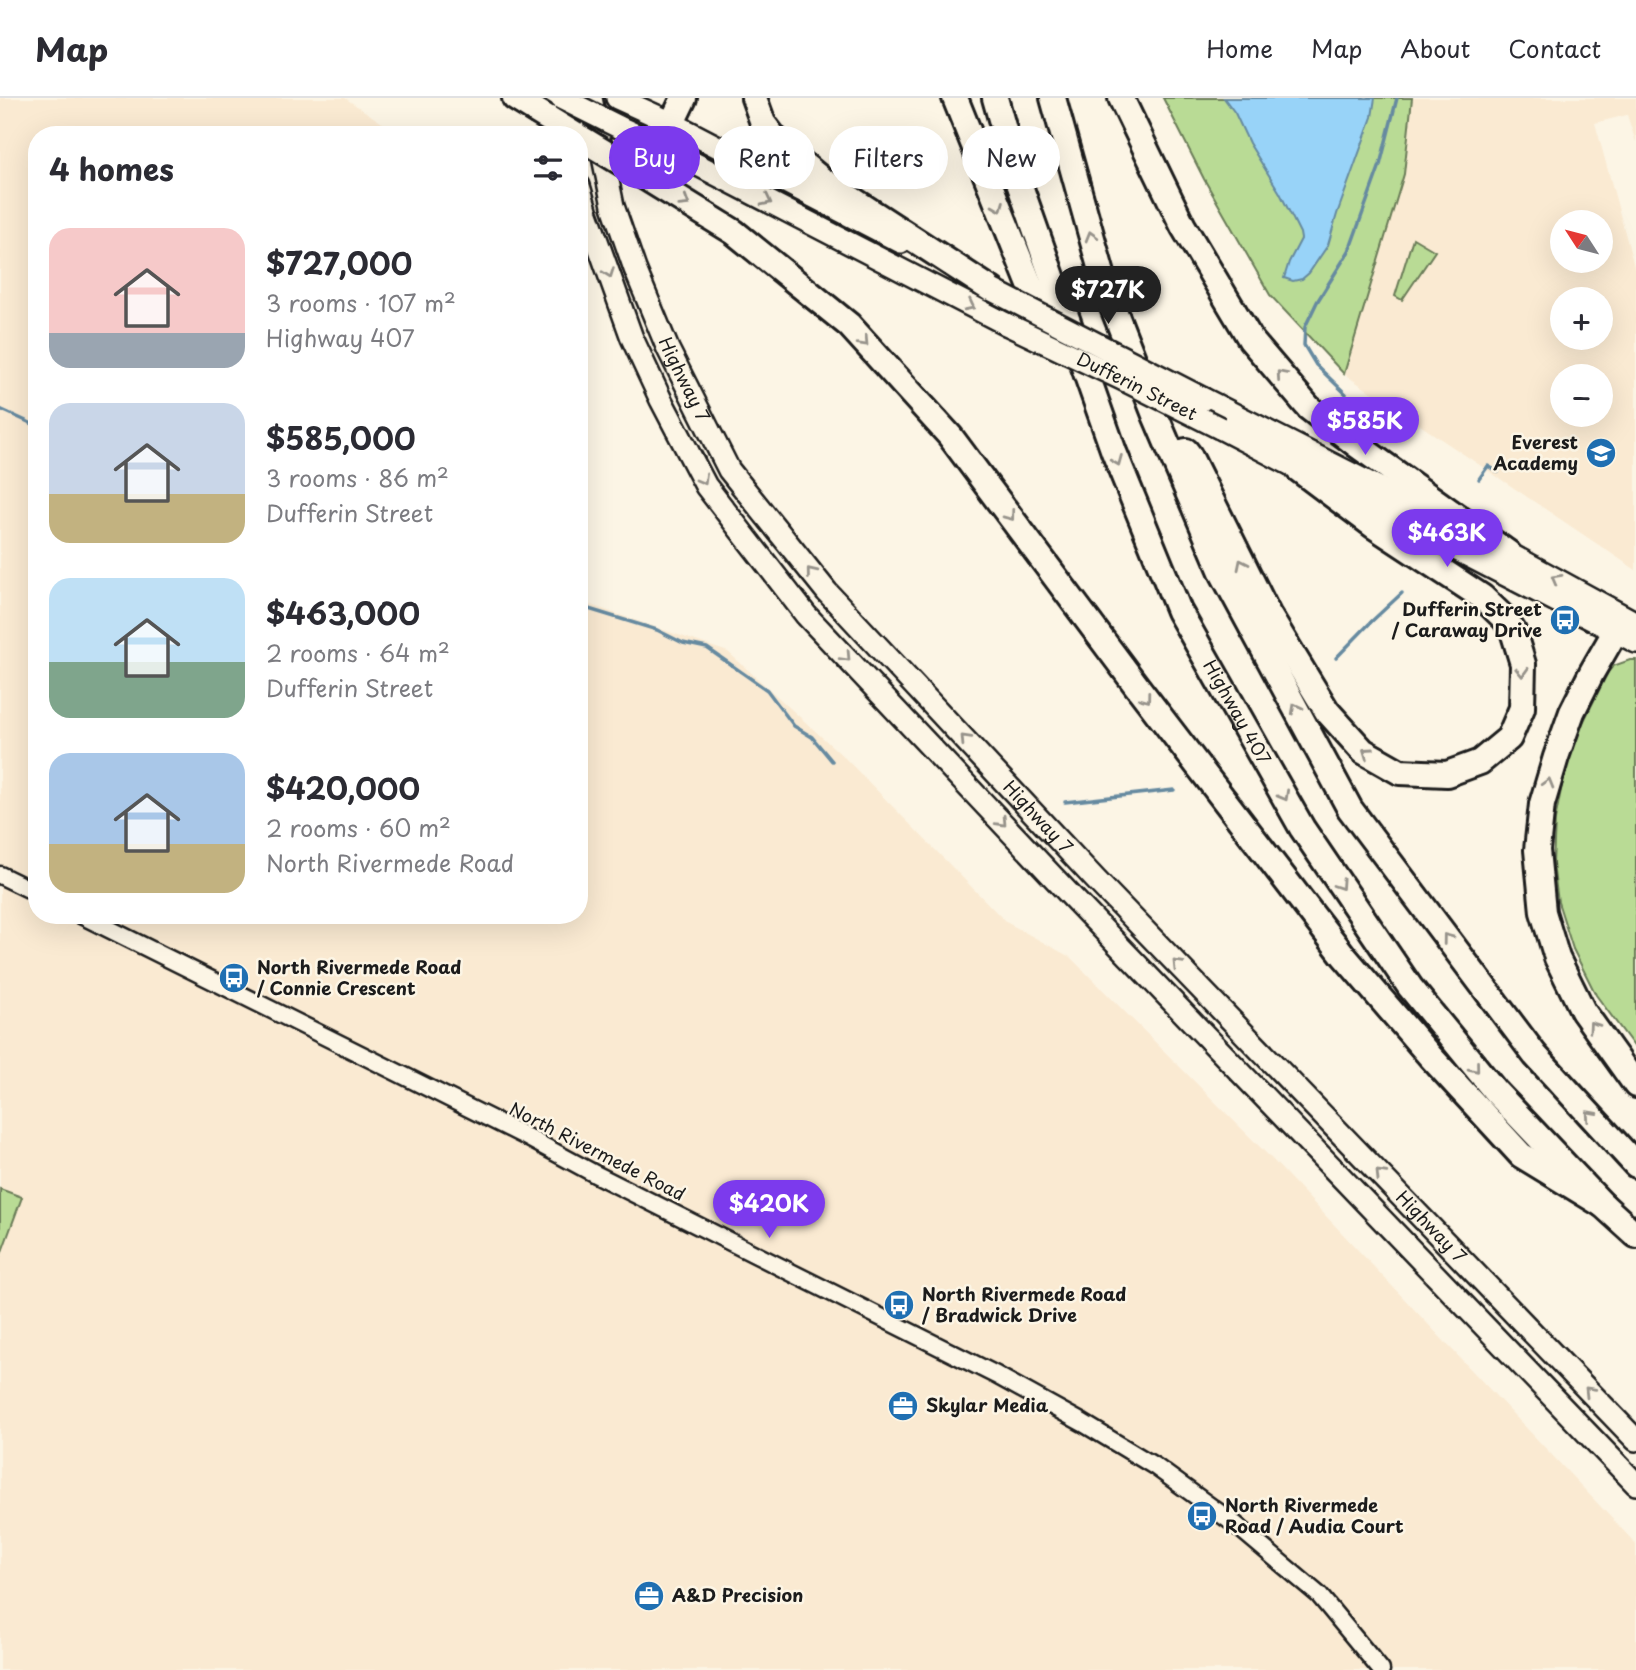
<!DOCTYPE html>
<html lang="en">
<head>
<meta charset="utf-8">
<style>
  :root { --surface:#fff; --page:#f2f2f3; --text:#2b2b33; --muted:#7c7c81; --line:#e1e1e2; --accent:#7c3aed }
  body { margin:0; font-family:"Playpen Sans",sans-serif; background:var(--page); color:var(--text); height:100vh; display:flex; flex-direction:column; font-size:26px; white-space:nowrap }
  * { box-sizing:border-box; margin:0 }
  p { font-size:23px; color:var(--muted) }
  .icon { flex:none; width:38px; height:38px; fill:none; stroke:currentColor; stroke-width:2; stroke-linecap:round; stroke-linejoin:round }
  .map { position:relative; flex:1; overflow:hidden }
  .details { position:absolute; left:28px; top:28px; width:560px; height:798px; display:flex; flex-direction:column; background:var(--surface); border-radius:28px; box-shadow:0 7px 28px #0002 }
  .details>* { flex:none }
  .banner { position:absolute; left:609px; top:28px; width:665px; height:63px; display:flex; gap:14px }
  .needle { width:46px; rotate:306deg }
  .controls { position:absolute; left:1550px; top:112px; display:grid; gap:14px }
  .controls a { display:grid; place-items:center; width:63px; height:63px; border-radius:50%; background:var(--surface); box-shadow:0 7px 28px #0002; font-size:35px }
  .price { position:absolute; translate:-50% -60px; padding:0 16px; border-radius:24px; background:var(--accent); color:#fff; font-size:23px; line-height:46px; filter:drop-shadow(0 2px 4px #0008) }
  .price::after { content:''; position:absolute; left:50%; top:42px; width:21px; height:16px; margin-left:-10px; background:inherit; clip-path:polygon(0 0,100% 0,50% 100%) }
  .price.on { background:#222; color:#fff }
  ul { padding:0; list-style:none }
  li { display:flex; align-items:center; gap:21px; height:175px; padding:0 21px }
  li span { display:grid; place-items:center; flex:none; width:196px; height:140px; border-radius:21px; color:#555 }
  li>.icon { margin-inline-start:auto }
  span .icon { width:84px; height:84px; fill:#fffc; stroke-width:1 }
  li b { font-size:30px }
  h2 { display:flex; justify-content:space-between; align-items:center; height:84px; padding:0 21px; font-size:30px }
  .tag { padding:0 24px; border-radius:32px; background:var(--surface); box-shadow:0 7px 28px #0002; font-size:24px; line-height:63px }
  .tag.on { background:var(--accent); color:#fff }
  header { display:flex; align-items:center; gap:42px; box-sizing:border-box; height:98px; padding:0 35px; background:var(--surface); border-bottom:2px solid var(--line) }
  header strong { font-size:33px }
  nav { display:flex; gap:38px; margin-inline-start:auto; font-size:24px }
  .map>svg:first-child { display:block }
  .built { fill:#faead2; fill-rule:evenodd }
  .green { fill:#b9db95; stroke:#6a7c58; stroke-width:2 }
  .water { fill:#98d3f8; stroke:#668aa0; stroke-width:2 }
  .lines { fill:none; stroke-linecap:round; stroke-linejoin:round }
  .stream { stroke:#668aa0; stroke-width:3.5 }
  .minor-casing { stroke:#1c1c1c; stroke-width:21 }
  .major-casing { stroke:#1c1c1c; stroke-width:26 }
  .highway-casing { stroke:#1c1c1c; stroke-width:30 }
  .minor { stroke:#fcf5e5; stroke-width:16 }
  .major { stroke:#fcf5e5; stroke-width:21 }
  .highway { stroke:#fcf5e5; stroke-width:24 }
  .major-bridge-casing { stroke:#1c1c1c; stroke-width:26; stroke-linecap:butt }
  .highway-bridge-casing { stroke:#1c1c1c; stroke-width:30; stroke-linecap:butt }
  .major-bridge { stroke:#fcf5e5; stroke-width:21 }
  .highway-bridge { stroke:#fcf5e5; stroke-width:24 }
  .oneway { stroke:#97938b }
  .labels { text-anchor:middle; stroke-width:5; stroke-linejoin:round; paint-order:stroke }
  .street-label { font-size:18px; fill:#1c1c1c; stroke:#fcf5e5 }
  .poi-label { font-size:18px; font-weight:bold; fill:#1c1c1c; stroke:#fcf5e5; text-anchor:start }
</style>
</head>
<body>
<header>
<strong>Map</strong>
<nav><a>Home</a><a>Map</a><a>About</a><a>Contact</a></nav>
</header>
<div class="map">
<svg width="1636" height="1572" viewBox="0 0 1636 1572">
  <rect width="100%" height="100%" fill="#fcf5e5"/>
  <filter id="ink" filterUnits="userSpaceOnUse"><feTurbulence type="fractalNoise" baseFrequency=".0143" numOctaves="2"/><feDisplacementMap in="SourceGraphic" scale="14" xChannelSelector="R" yChannelSelector="G"/><feConvolveMatrix kernelMatrix="1 2 1 2 8 2 1 2 1" color-interpolation-filters="sRGB"/></filter>
  <g filter="url(#ink)">
    <!-- built -->
    <g class="built">
      <path d="M 0,0 L 345,0 L 400,37 L 37,37 L 37,817 L 579,817 L 579,503 L 728,554 L 845,660 L 1006,824 L 1070,859 L 1271,1060 L 1636,1446 L 1636,1572 L 0,1572 L 0,1159 L 22,1100 L 0,1091 Z"/>
      <path d="M 1412,0 L 1636,0 L 1636,44 L 1627,17 L 1595,25 L 1636,175 L 1636,472 L 1344,276 L 1404,76 ZM 1563,124 L 1601,124 L 1601,163 L 1563,163 ZM 1563,201 L 1601,201 L 1601,240 L 1563,240 ZM 1563,278 L 1601,278 L 1601,317 L 1563,317 Z"/>
    </g>
    <!-- green -->
    <g class="green">
      <path d="M 1163,0 L 1412,0 L 1404,76 L 1344,276 L 1270,197 L 1204,81 Z"/>
      <path d="M 1413,140 L 1435,153 L 1402,202 L 1395,198 Z"/>
      <path d="M 1630,562 L 1636,562 L 1636,951 L 1596,897 L 1573,851 L 1558,804 L 1553,766 L 1555,722 L 1564,677 L 1573,645 L 1608,574 L 1613,568 Z"/>
      <path d="M 0,1091 L 22,1099 L 0,1159 Z"/>
    </g>
    <!-- water -->
    <path class="water" d="M 1224,0 L 1375,0 L 1372,19 L 1337,116 L 1328,147 L 1309,175 L 1302,181 L 1293,183 L 1284,180 L 1289,164 L 1301,141 L 1300,135 L 1280,95 L 1249,45 L 1235,15 Z"/>
    <g class="lines">
      <!-- stream -->
      <g class="stream">
        <path d="M 1346,296 L 1316,267 L 1304,247 L 1305,229 L 1317,204 L 1349,153 L 1380,67 L 1397,0"/>
        <path d="M 0,311 L 37,328"/>
        <path d="M 1479,381 L 1488,368 L 1498,374"/>
        <path d="M 579,508 L 657,532 L 683,545 L 707,550 L 767,592 L 794,628 L 812,639 L 832,663"/>
        <path d="M 1336,560 L 1372,523 L 1402,495"/>
        <path d="M 1065,704 L 1174,692"/>
      </g>
      <!-- minor casing -->
      <g class="minor-casing">
        <g id="minor">
          <path d="M 0,777 L 37,795"/>
          <path d="M 81,817 L 521,1036 L 595,1076 L 996,1277 L 1083,1325 L 1156,1369 L 1236,1427 L 1319,1497 L 1381,1572"/>
        </g>
      </g>
      <!-- major casing -->
      <g class="major-casing">
        <g id="major">
          <path id="s1" d="M 591,0 L 613,108 L 635,171 L 668,251 L 729,372 L 827,494 L 1095,781 L 1636,1342"/>
          <path d="M 617,0 L 672,25 L 901,144"/>
          <path d="M 619,29 L 663,49 L 1006,226"/>
          <path d="M 579,88 L 587,115 L 632,240 L 661,302 L 706,388 L 806,517 L 1074,801 L 1636,1386"/>
          <path d="M 1204,301 L 1458,430"/>
          <path d="M 1220,330 L 1636,544"/>
          <path d="M 1493,447 L 1636,525"/>
        </g>
      </g>
      <!-- highway casing -->
      <g class="highway-casing">
        <g id="highway">
          <path d="M 515,0 L 536,13"/>
          <path d="M 754,0 L 763,25 L 779,46 L 793,58 L 821,81 L 992,192"/>
          <path d="M 955,0 L 1030,187 L 1056,233"/>
          <path id="s2" d="M 995,0 L 1019,85 L 1114,354 L 1179,513 L 1302,730 L 1410,889 L 1495,993 L 1603,1107 L 1636,1137"/>
          <path d="M 1053,0 L 1107,194 L 1155,317 L 1223,476 L 1350,711 L 1535,957 L 1636,1067"/>
          <path d="M 1121,0 L 1183,128 L 1251,242 L 1309,310 L 1357,347 L 1508,455"/>
          <path d="M 663,49 L 672,25 L 684,0"/>
          <path d="M 627,68 L 734,134 L 849,227 L 950,338 L 1136,587 L 1344,858 L 1430,958 L 1521,1057 L 1603,1107"/>
          <path d="M 1186,353 L 1189,357 L 1268,516 L 1327,613 L 1363,653 L 1400,674 L 1447,676 L 1480,664 L 1509,640 L 1522,610 L 1523,566 L 1513,533 L 1505,521 L 1482,499 L 1374,428 L 1298,371"/>
          <path d="M 1615,534 L 1592,574 L 1572,614 L 1556,659 L 1542,706 L 1537,752 L 1543,814 L 1557,860 L 1583,913 L 1636,987"/>
        </g>
      </g>
      <!-- minor -->
      <use href="#minor" class="minor"/>
      <!-- major -->
      <use href="#major" class="major"/>
      <!-- highway -->
      <use href="#highway" class="highway"/>
      <!-- major-bridge casing -->
      <g class="major-bridge-casing">
        <g id="major-bridge">
          <path d="M 561,0 L 619,29"/>
          <path d="M 992,192 L 1204,301"/>
          <path id="s3" d="M 1006,226 L 1122,281 L 1220,330"/>
        </g>
      </g>
      <!-- highway-bridge casing -->
      <g class="highway-bridge-casing">
        <g id="highway-bridge">
          <path d="M 536,13 L 575,37"/>
          <path d="M 579,39 L 627,68"/>
        </g>
      </g>
      <!-- major-bridge -->
      <use href="#major-bridge" class="major-bridge"/>
      <!-- highway-bridge -->
      <use href="#highway-bridge" class="highway-bridge"/>
    </g>
    <!-- one-way arrows -->
    <defs><path id="oneway-chevron" d="M-2-3.5L2.5 0L-2 3.5" fill="none" stroke-width="1.6" stroke-linecap="round" stroke-linejoin="round" transform="scale(1.75)"/></defs>
    <g class="oneway">
      <use href="#oneway-chevron" transform="translate(767 103) rotate(27)"/>
      <use href="#oneway-chevron" transform="translate(685 104) rotate(32)"/>
      <use href="#oneway-chevron" transform="translate(999 109) rotate(68)"/>
      <use href="#oneway-chevron" transform="translate(1091 138) rotate(-106)"/>
      <use href="#oneway-chevron" transform="translate(609 175) rotate(70)"/>
      <use href="#oneway-chevron" transform="translate(970 208) rotate(27)"/>
      <use href="#oneway-chevron" transform="translate(864 244) rotate(47)"/>
      <use href="#oneway-chevron" transform="translate(1281 277) rotate(-131)"/>
      <use href="#oneway-chevron" transform="translate(1117 363) rotate(68)"/>
      <use href="#oneway-chevron" transform="translate(703 382) rotate(60)"/>
      <use href="#oneway-chevron" transform="translate(1010 418) rotate(53)"/>
      <use href="#oneway-chevron" transform="translate(1242 466) rotate(-116)"/>
      <use href="#oneway-chevron" transform="translate(811 474) rotate(-129)"/>
      <use href="#oneway-chevron" transform="translate(1556 481) rotate(-151)"/>
      <use href="#oneway-chevron" transform="translate(846 559) rotate(47)"/>
      <use href="#oneway-chevron" transform="translate(1522 574) rotate(88)"/>
      <use href="#oneway-chevron" transform="translate(1146 600) rotate(53)"/>
      <use href="#oneway-chevron" transform="translate(1296 610) rotate(-118)"/>
      <use href="#oneway-chevron" transform="translate(965 641) rotate(-133)"/>
      <use href="#oneway-chevron" transform="translate(1367 654) rotate(-145)"/>
      <use href="#oneway-chevron" transform="translate(1548 685) rotate(-74)"/>
      <use href="#oneway-chevron" transform="translate(1284 698) rotate(61)"/>
      <use href="#oneway-chevron" transform="translate(1002 724) rotate(47)"/>
      <use href="#oneway-chevron" transform="translate(1340 787) rotate(56)"/>
      <use href="#oneway-chevron" transform="translate(1447 840) rotate(-127)"/>
      <use href="#oneway-chevron" transform="translate(1177 866) rotate(-134)"/>
      <use href="#oneway-chevron" transform="translate(1593 928) rotate(-125)"/>
      <use href="#oneway-chevron" transform="translate(1475 970) rotate(51)"/>
      <use href="#oneway-chevron" transform="translate(1590 1017) rotate(-132)"/>
      <use href="#oneway-chevron" transform="translate(1380 1076) rotate(-134)"/>
      <use href="#oneway-chevron" transform="translate(1589 1293) rotate(-134)"/>
    </g>
  </g>
  <!-- icons -->
  <defs>
    <g id="school-disc" transform="scale(1.575)"><circle r="9.5" fill="#1f6fb2" stroke="#fcf5e5"/><path d="M0-5L7-2L0 1L-7-2ZM-4 1L0 2.5L4 1V4Q0 6-4 4Z" fill="#fff"/></g>
    <g id="bus-disc" transform="scale(1.575)"><circle r="9.5" fill="#1f6fb2" stroke="#fcf5e5"/><path d="M-5-6H5V4H4V6H2V4H-2V6H-4V4H-5ZM-3.5-4V0h7V-4ZM-3.5 1.2v1.5H-2V1.2ZM2 1.2v1.5H3.5V1.2Z" fill="#fff"/></g>
    <g id="office-disc" transform="scale(1.575)"><circle r="9.5" fill="#1f6fb2" stroke="#fcf5e5"/><path d="M-6-3h4V-5.5h4V-3h4V5H-6ZM-1-4.5V-3h2v-1.5ZM-6 0V1H6V0Z" fill="#fff"/></g>
  </defs>
  <g fill-rule="evenodd">
    <use href="#school-disc" x="1601" y="355"/>
    <use href="#bus-disc" x="1565" y="522"/>
    <use href="#bus-disc" x="234" y="880"/>
    <use href="#bus-disc" x="899" y="1207"/>
    <use href="#office-disc" x="903" y="1308"/>
    <use href="#bus-disc" x="1202" y="1418"/>
    <use href="#office-disc" x="649" y="1498"/>
  </g>
  <g class="labels">
    <!-- street labels -->
    <g class="street-label">
      <text dy="6" stroke="none"><textPath href="#s1" startOffset="298">Highway 7</textPath></text>
      <text dy="6" stroke="none"><textPath href="#s3" startOffset="145">Dufferin Street</textPath></text>
      <text dy="6" stroke="none"><textPath href="#s2" startOffset="662">Highway 407</textPath></text>
      <text dy="6" stroke="none"><textPath href="#s1" startOffset="864">Highway 7</textPath></text>
      <text transform="translate(597 1054) rotate(27)" y="6">North Rivermede Road</text>
      <text dy="6" stroke="none"><textPath href="#s1" startOffset="1432">Highway 7</textPath></text>
    </g>
    <!-- poi labels -->
    <g class="poi-label">
      <text x="1578" y="351" text-anchor="end">Everest<tspan x="1578" dy="21">Academy</tspan></text>
      <text x="1542" y="518" text-anchor="end">Dufferin Street<tspan x="1542" dy="21">/ Caraway Drive</tspan></text>
      <text x="257" y="876">North Rivermede Road<tspan x="257" dy="21">/ Connie Crescent</tspan></text>
      <text x="922" y="1203">North Rivermede Road<tspan x="922" dy="21">/ Bradwick Drive</tspan></text>
      <text x="926" y="1314">Skylar Media</text>
      <text x="1225" y="1414">North Rivermede<tspan x="1225" dy="21">Road / Audia Court</tspan></text>
      <text x="672" y="1504">A&amp;D Precision</text>
    </g>
  </g>
</svg>
<div class="controls">
<a><svg class="needle" viewBox="-14 -14 28 28"><path d="M0-13l5 13h-10z" fill="#e53935"/><path d="M0 13l5-13h-10z" fill="#7c7c81"/></svg></a>
<a>+</a>
<a>−</a>
</div>
<b class="price on" style="left:1108px;top:228px">$727K</b>
<b class="price" style="left:1365px;top:359px">$585K</b>
<b class="price" style="left:1447px;top:471px">$463K</b>
<b class="price" style="left:769px;top:1142px">$420K</b>
<div class="banner">
<a class="tag on">Buy</a>
<a class="tag">Rent</a>
<a class="tag">Filters</a>
<a class="tag">New</a>
</div>
<section class="details">
<h2>4 homes<svg class="icon" aria-label="filters" viewBox="0 0 24 24"><path d="M4 7h16M4 17h16"/><circle cx="9" cy="7" r="2"/><circle cx="15" cy="17" r="2"/></svg></h2>
<ul>
<li><span style="background:linear-gradient(#f6c9c9 75%,#9aa5b1 0)"><svg class="icon" aria-label="home" viewBox="0 0 24 24"><path d="M3 11l9-7 9 7M6 9v11h12V9"/></svg></span><div><b>$727,000</b><p>3 rooms · 107 m²</p><p>Highway 407</p></div></li>
<li><span style="background:linear-gradient(#c9d6e8 65%,#c2b280 0)"><svg class="icon" aria-label="home" viewBox="0 0 24 24"><path d="M3 11l9-7 9 7M6 9v11h12V9"/></svg></span><div><b>$585,000</b><p>3 rooms · 86 m²</p><p>Dufferin Street</p></div></li>
<li><span style="background:linear-gradient(#bfe0f5 60%,#7fa58c 0)"><svg class="icon" aria-label="home" viewBox="0 0 24 24"><path d="M3 11l9-7 9 7M6 9v11h12V9"/></svg></span><div><b>$463,000</b><p>2 rooms · 64 m²</p><p>Dufferin Street</p></div></li>
<li><span style="background:linear-gradient(#a9c7e8 65%,#c2b280 0)"><svg class="icon" aria-label="home" viewBox="0 0 24 24"><path d="M3 11l9-7 9 7M6 9v11h12V9"/></svg></span><div><b>$420,000</b><p>2 rooms · 60 m²</p><p>North Rivermede Road</p></div></li>
</ul>
</section>
</div>
</body>
</html>
